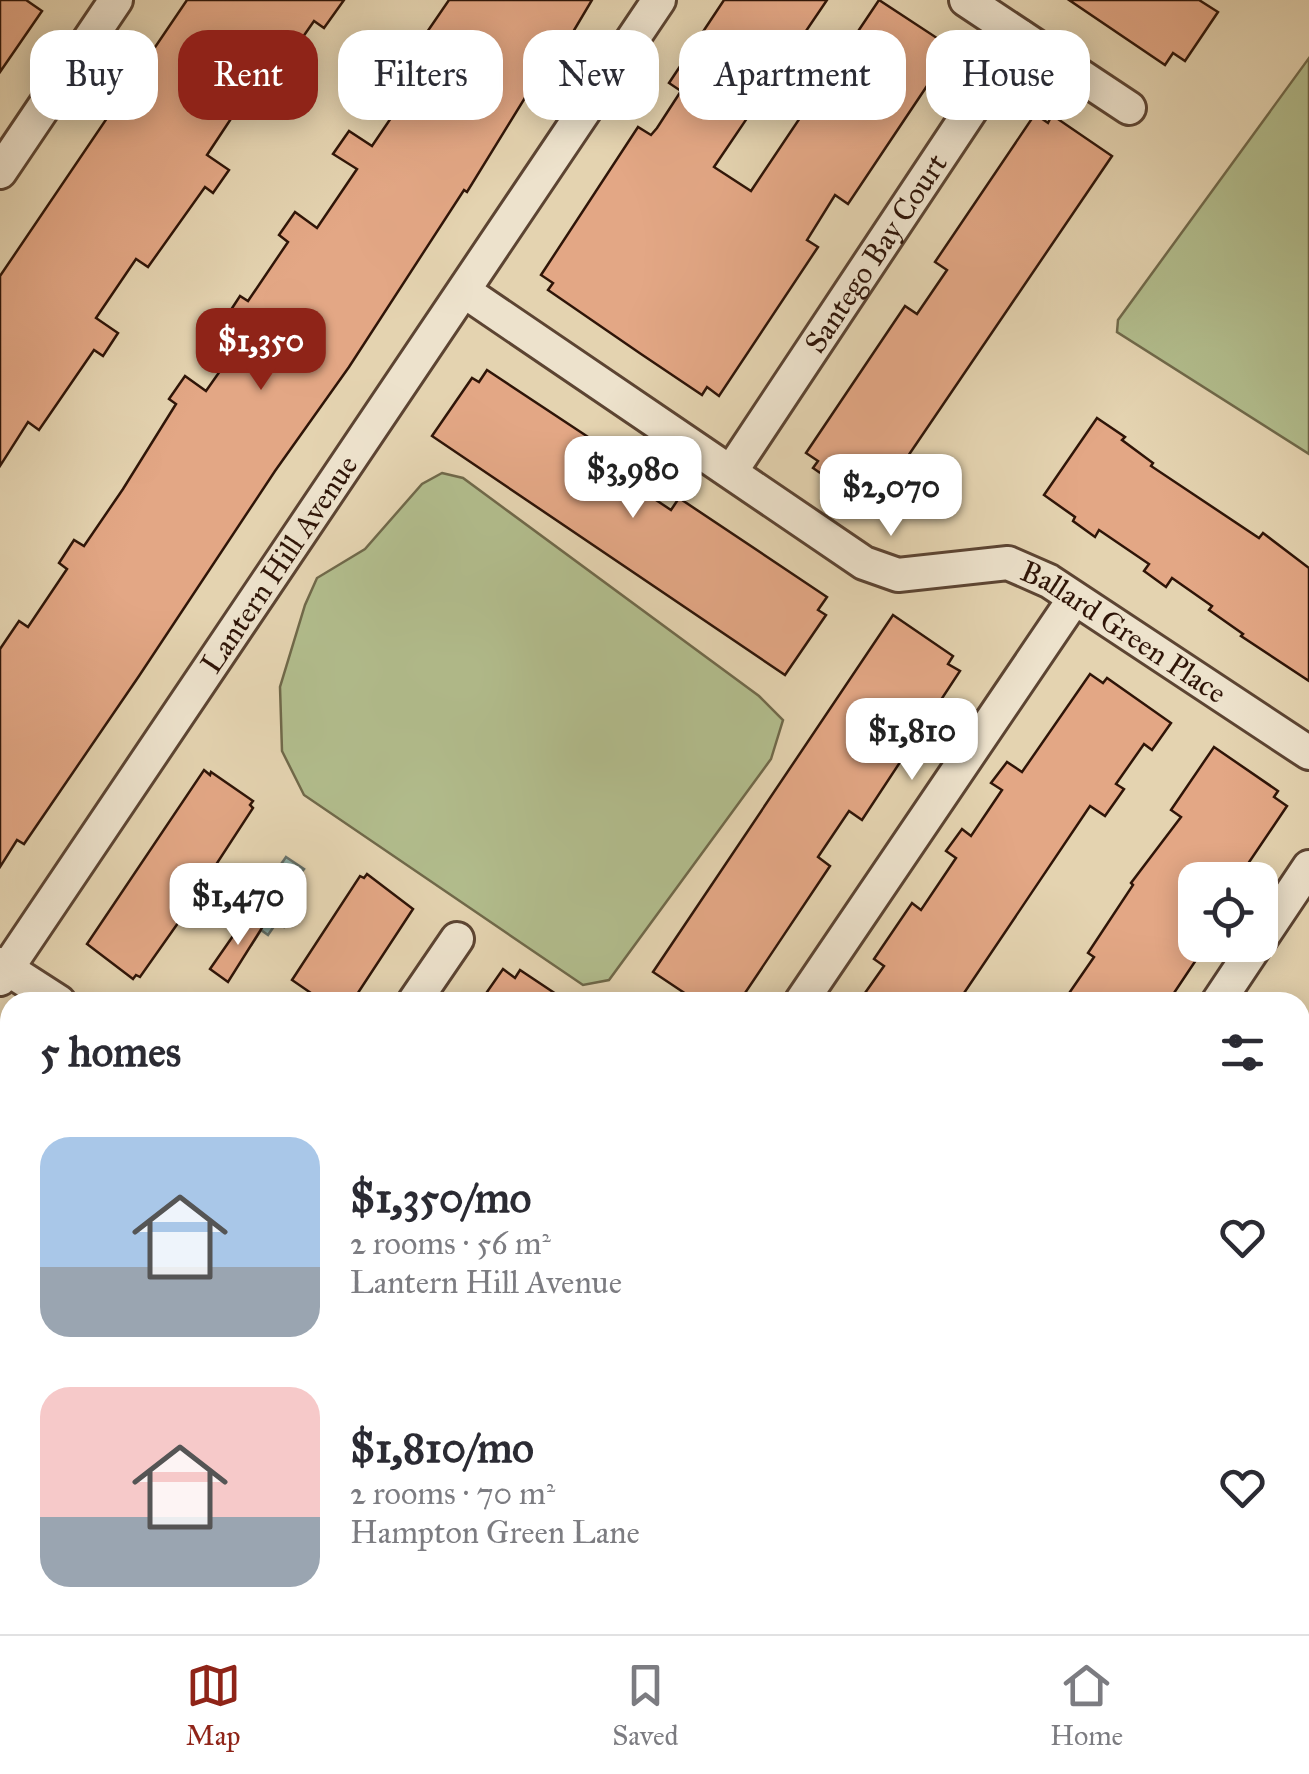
<!DOCTYPE html>
<html lang="en">
<head>
<meta charset="utf-8">
<style>
  :root { --surface:#fff; --page:#f2f2f3; --text:#2b2b33; --muted:#7c7c81; --line:#e1e1e2; --accent:#8f2418 }
  body { margin:0; font-family:"IM FELL Great Primer",serif; background:var(--page); color:var(--text); height:100vh; display:flex; flex-direction:column; font-size:38px; white-space:nowrap }
  * { box-sizing:border-box; margin:0 }
  p { font-size:32px; color:var(--muted) }
  .icon { flex:none; width:55px; height:55px; fill:none; stroke:currentColor; stroke-width:2; stroke-linecap:round; stroke-linejoin:round }
  .map { position:relative; flex:1; overflow:hidden }
  .details { position:absolute; left:0px; top:992px; width:1310px; height:642px; display:flex; flex-direction:column; background:var(--surface); border-radius:30px 30px 0 0; box-shadow:0 5px 25px #0003 }
  .details>* { flex:none }
  .hud { position:absolute; left:30px; top:30px; width:1250px; height:90px; display:flex; gap:20px }
  .controls { position:absolute; left:1178px; top:862px; display:grid; gap:20px }
  .controls a { display:grid; place-items:center; width:100px; height:100px; border-radius:20px; background:var(--surface); box-shadow:0 5px 25px #0003; font-size:50px }
  .price { position:absolute; translate:-50% -85px; padding:0 22px; border-radius:20px; background:#fff; color:#222; font-size:32px; line-height:65px; filter:drop-shadow(0 2px 5px #0008) }
  .price::after { content:''; position:absolute; left:50%; top:60px; width:30px; height:22px; margin-left:-15px; background:inherit; clip-path:polygon(0 0,100% 0,50% 100%) }
  .price.active { background:var(--accent); color:#fff }
  ul { padding:0; list-style:none }
  li { display:flex; align-items:center; gap:30px; height:250px; padding:0 40px }
  li span { display:grid; place-items:center; flex:none; width:280px; height:200px; border-radius:30px; color:#555 }
  li>.icon { margin-inline-start:auto }
  span .icon { width:120px; height:120px; fill:#fffc; stroke-width:1 }
  li b { font-size:42px }
  h2 { display:flex; justify-content:space-between; align-items:center; height:120px; padding:0 40px; font-size:42px }
  .tag { padding:0 35px; border-radius:30px; background:var(--surface); box-shadow:0 5px 25px #0003; font-size:35px; line-height:90px }
  .tag.active { background:var(--accent); color:#fff }
  .dock { display:flex; justify-content:space-around; align-items:center; height:140px; border-top:2px solid var(--line); background:var(--surface); font-size:28px; color:var(--muted) }
  .dock a { display:grid; justify-items:center; gap:5px }
  .dock .active { color:var(--accent) }
  .map>svg:first-child { display:block }
  .green { fill:#b2bd8d; stroke:#70694a; stroke-width:2.5 }
  .water { fill:#95b7af; stroke:#6c766c; stroke-width:2.5 }
  .lines { fill:none; stroke-linecap:round; stroke-linejoin:round }
  .shore { stroke:#62665c; stroke-width:2.5 }
  .building { fill:#e3a785; stroke:#2f1508; stroke-width:2.5 }
  .minor-casing { stroke:#5c4432; stroke-width:38 }
  .tertiary-casing { stroke:#5c4432; stroke-width:48 }
  .minor { stroke:#ede2cc; stroke-width:32 }
  .tertiary { stroke:#ede2cc; stroke-width:42 }
  .labels { text-anchor:middle; stroke-width:9; stroke-linejoin:round; paint-order:stroke }
  .street-label { font-size:30px; fill:#2f1508; stroke:#ede2cc }
</style>
</head>
<body>
<div class="map">
<svg width="1309" height="1634" viewBox="0 0 1309 1634">
  <rect width="100%" height="100%" fill="#e4d3b0"/>
  <filter id="stains"><feTurbulence type="fractalNoise" baseFrequency=".002" numOctaves="4"/><feColorMatrix values="0 0 0 0 .2 0 0 0 0 .09 0 0 0 0 .02 0 0 0 .5 -.17"/></filter>
  <radialGradient id="worn" r=".72"><stop offset=".6" stop-color="#630" stop-opacity="0"/><stop offset="1" stop-color="#630" stop-opacity=".3"/></radialGradient>
  <!-- green -->
  <g class="green">
    <path d="M 1309,58 L 1309,454 L 1117,332 L 1118,320 Z"/>
    <path d="M 442,473 L 463,478 L 759,696 L 783,720 L 771,759 L 609,980 L 583,985 L 304,795 L 282,751 L 280,687 L 305,605 L 317,578 L 365,549 L 422,484 Z"/>
  </g>
  <!-- water -->
  <path class="water" d="M 286,857 L 304,869 L 294,882 L 300,887 L 292,899 L 299,904 L 284,927 L 277,922 L 268,935 L 261,930 L 252,944 L 244,921 L 237,916 L 246,903 L 238,897 L 254,873 L 261,878 L 270,865 L 277,870 Z"/>
  <g class="lines">
    <!-- shore -->
    <path class="shore" d="M 252,912 L 256,888 L 274,879 L 283,879 L 286,888 L 284,909 L 265,920"/>
  </g>
  <!-- building -->
  <g class="building">
    <path d="M 0,0 L 26,0 L 42,11 L 0,72 Z"/>
    <path d="M 187,0 L 344,0 L 324,28 L 314,21 L 257,103 L 246,96 L 207,155 L 229,170 L 213,193 L 205,187 L 148,267 L 136,259 L 96,318 L 118,333 L 103,356 L 94,350 L 39,430 L 28,422 L 0,466 L 0,276 Z"/>
    <path d="M 449,0 L 592,0 L 573,32 L 531,88 L 467,192 L 464,190 L 349,367 L 275,471 L 139,676 L 24,844 L 17,840 L 0,867 L 0,649 L 19,621 L 28,627 L 67,569 L 59,563 L 74,540 L 84,546 L 123,489 L 176,404 L 169,399 L 185,376 L 206,391 L 246,334 L 225,319 L 240,296 L 248,301 L 288,242 L 279,235 L 295,212 L 317,228 L 357,169 L 333,154 L 349,131 L 372,146 L 412,87 L 389,71 L 404,48 L 412,54 Z"/>
    <path d="M 724,0 L 827,0 L 714,167 L 751,191 L 879,0 L 940,40 L 935,48 L 947,56 L 848,204 L 835,195 L 807,240 L 818,247 L 719,396 L 707,387 L 702,395 L 641,354 L 548,290 L 553,283 L 541,275 L 638,127 L 651,135 L 657,128 L 681,91 L 669,83 Z"/>
    <path d="M 1069,0 L 1199,0 L 1218,12 L 1185,61 L 1173,53 L 1165,65 Z"/>
    <path d="M 1035,114 L 1048,123 L 1052,115 L 1112,156 L 872,509 L 813,468 L 818,461 L 806,453 L 905,306 L 917,314 L 947,270 L 935,262 Z"/>
    <path d="M 487,370 L 635,468 L 626,480 L 671,510 L 679,498 L 827,597 L 818,610 L 826,615 L 785,675 L 432,436 L 472,378 L 479,382 Z"/>
    <path d="M 1097,418 L 1125,437 L 1122,440 L 1153,463 L 1151,466 L 1259,538 L 1263,533 L 1309,568 L 1309,681 L 1241,636 L 1243,634 L 1209,610 L 1212,606 L 1172,578 L 1166,587 L 1144,571 L 1149,564 L 1099,530 L 1095,537 L 1073,521 L 1075,517 L 1044,495 Z"/>
    <path d="M 893,615 L 953,656 L 948,664 L 960,671 L 862,820 L 849,811 L 818,857 L 830,866 L 739,1002 L 698,1002 L 653,972 Z"/>
    <path d="M 1090,674 L 1103,683 L 1107,678 L 1171,723 L 1152,750 L 1144,744 L 1116,784 L 1124,789 L 1105,816 L 1090,806 L 958,1002 L 878,1002 L 865,993 L 884,966 L 874,959 L 912,903 L 921,910 L 956,858 L 946,851 L 962,829 L 971,836 L 1002,790 L 991,783 L 1007,762 L 1022,772 Z"/>
    <path d="M 1214,747 L 1278,791 L 1274,797 L 1287,806 L 1237,880 L 1195,880 L 1195,933 L 1189,942 L 1202,951 L 1168,1002 L 1063,1002 L 1094,957 L 1088,953 L 1133,885 L 1131,883 L 1181,817 L 1171,810 Z"/>
    <path d="M 204,770 L 210,775 L 211,772 L 253,801 L 250,805 L 253,808 L 178,923 L 140,977 L 136,975 L 133,979 L 87,944 Z"/>
    <path d="M 367,874 L 413,909 L 352,1002 L 324,1002 L 292,980 L 360,876 L 364,878 Z"/>
    <path d="M 249,913 L 265,923 L 228,982 L 210,969 Z"/>
    <path d="M 503,969 L 515,978 L 520,970 L 568,1002 L 480,1002 Z"/>
  </g>
  <g class="lines">
    <!-- minor casing -->
    <g class="minor-casing">
      <g id="minor">
        <path d="M 966,0 L 1129,108"/>
        <path d="M 0,172 L 116,0"/>
        <path id="s1" d="M 464,291 L 864,563 L 898,575 L 1008,563 L 1049,581 L 1309,753"/>
        <path id="s2" d="M 732,470 L 1020,36"/>
        <path d="M 1260,940 L 1309,867"/>
        <path d="M 0,964 L 59,1002"/>
        <path id="s3" d="M 0,979 L 659,0"/>
        <path d="M 414,1002 L 457,939"/>
        <path d="M 801,1002 L 1074,599"/>
        <path d="M 1218,1002 L 1256,945"/>
        <path d="M 1300,1500 L 1309,1486"/>
        <path d="M 0,1622 L 10,1621"/>
        <path d="M 221,1625 L 246,1626"/>
        <path d="M 1098,1625 L 1111,1634"/>
        <path d="M 1210,1634 L 1216,1625"/>
      </g>
    </g>
    <!-- tertiary casing -->
    <g class="tertiary-casing">
      <g id="tertiary">
        <path d="M 0,1369 L 10,1368"/>
        <path d="M 0,1414 L 10,1414"/>
        <path d="M 593,1625 L 606,1634"/>
        <path d="M 673,1625 L 686,1634"/>
      </g>
    </g>
    <!-- minor -->
    <use href="#minor" class="minor"/>
    <!-- tertiary -->
    <use href="#tertiary" class="tertiary"/>
  </g>
  <g class="labels">
    <!-- street labels -->
    <g class="street-label">
      <text dy="10" stroke="none"><textPath href="#s2" startOffset="260">Santego Bay Court</textPath></text>
      <text dy="10" stroke="none"><textPath href="#s3" startOffset="500">Lantern Hill Avenue</textPath></text>
      <text dy="10" stroke="none"><textPath href="#s1" startOffset="765">Ballard Green Place</textPath></text>
    </g>
  </g>
  <rect width="100%" height="100%" filter="url(#stains)"/>
  <rect width="100%" height="100%" fill="url(#worn)"/>
</svg>
<div class="controls">
<a><svg class="icon" aria-label="locate" viewBox="0 0 24 24"><circle cx="12" cy="12" r="6"/><path d="M12 2v4M12 18v4M2 12h4M18 12h4"/></svg></a>
</div>
<b class="price active" style="left:261px;top:393px">$1,350</b>
<b class="price" style="left:633px;top:521px">$3,980</b>
<b class="price" style="left:891px;top:539px">$2,070</b>
<b class="price" style="left:912px;top:783px">$1,810</b>
<b class="price" style="left:238px;top:948px">$1,470</b>
<div class="hud">
<a class="tag">Buy</a>
<a class="tag active">Rent</a>
<a class="tag">Filters</a>
<a class="tag">New</a>
<a class="tag">Apartment</a>
<a class="tag">House</a>
</div>
<section class="details">
<h2>5 homes<svg class="icon" aria-label="filters" viewBox="0 0 24 24"><path d="M4 7h16M4 17h16"/><circle cx="9" cy="7" r="2"/><circle cx="15" cy="17" r="2"/></svg></h2>
<ul>
<li><span style="background:linear-gradient(#a9c7e8 65%,#9aa5b1 0)"><svg class="icon" aria-label="home" viewBox="0 0 24 24"><path d="M3 11l9-7 9 7M6 9v11h12V9"/></svg></span><div><b>$1,350/mo</b><p>2 rooms · 56 m²</p><p>Lantern Hill Avenue</p></div><svg class="icon" aria-label="heart" viewBox="0 0 24 24"><path d="M12 20l-8-8c-3-5 5-10 8-4 3-6 11-1 8 4z"/></svg></li>
<li><span style="background:linear-gradient(#f6c9c9 65%,#9aa5b1 0)"><svg class="icon" aria-label="home" viewBox="0 0 24 24"><path d="M3 11l9-7 9 7M6 9v11h12V9"/></svg></span><div><b>$1,810/mo</b><p>2 rooms · 70 m²</p><p>Hampton Green Lane</p></div><svg class="icon" aria-label="heart" viewBox="0 0 24 24"><path d="M12 20l-8-8c-3-5 5-10 8-4 3-6 11-1 8 4z"/></svg></li>
</ul>
</section>
</div>
<nav class="dock">
<a class="active"><svg class="icon" aria-label="map" viewBox="0 0 24 24"><path d="M3 6l6-2 6 2 6-2v14l-6 2-6-2-6 2zM9 4v14M15 6v14"/></svg>Map</a>
<a><svg class="icon" aria-label="saved" viewBox="0 0 24 24"><path d="M7 4h10v16l-5-4-5 4z"/></svg>Saved</a>
<a><svg class="icon" aria-label="home" viewBox="0 0 24 24"><path d="M3 11l9-7 9 7M6 9v11h12V9"/></svg>Home</a>
</nav>
</body>
</html>
